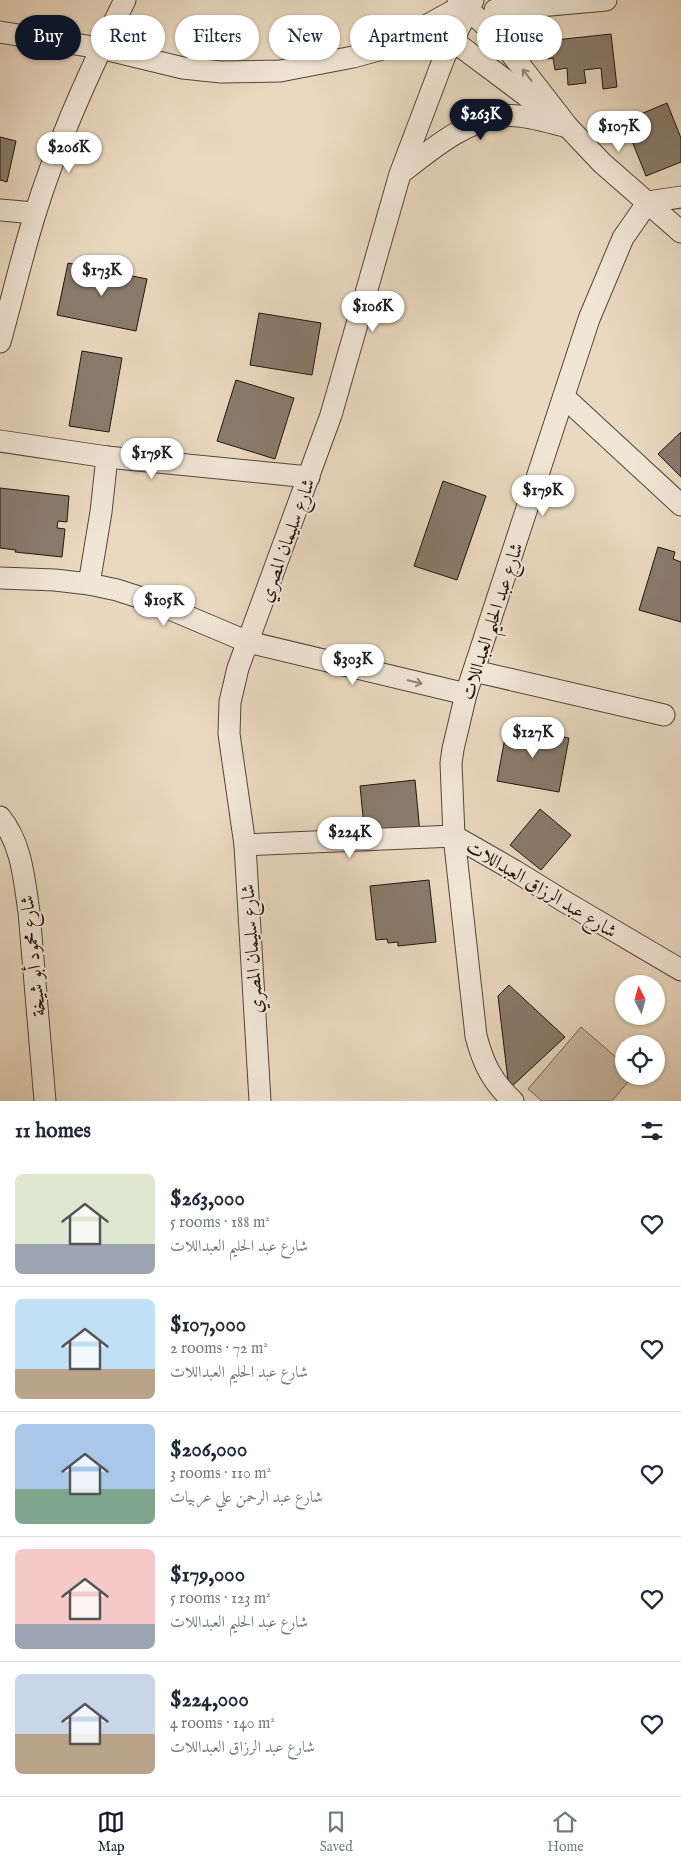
<!DOCTYPE html>
<html lang="en">
<head>
<meta charset="utf-8">
<style>
  :root { --surface:#fff; --page:#f6f6f7; --text:#1f2937; --muted:#747a83; --line:#e0e1e3; --accent:#111827 }
  body { margin:0; font-family:"IM FELL English",Amiri,serif; background:var(--page); color:var(--text); height:100vh; display:flex; flex-direction:column; font-size:19px; white-space:nowrap }
  * { box-sizing:border-box; margin:0 }
  p { font-size:16px; color:var(--muted) }
  .icon { flex:none; width:28px; height:28px; fill:none; stroke:currentColor; stroke-width:2; stroke-linecap:round; stroke-linejoin:round }
  .map { position:relative; height:1101px; overflow:hidden }
  .panel { display:flex; flex-direction:column; background:var(--surface); flex:1 }
  .panel>* { flex:none }
  .banner { position:absolute; left:15px; top:15px; width:651px; height:45px; display:flex; gap:10px }
  .needle { width:32px; rotate:354deg }
  .fabs { position:absolute; left:615px; top:975px; display:grid; gap:10px }
  .fabs a { display:grid; place-items:center; width:50px; height:50px; border-radius:50%; background:var(--surface); box-shadow:0 1px 4px #0004; font-size:25px }
  .price { position:absolute; translate:-50% -42px; padding:0 11px; border-radius:18px; background:#fff; color:#222; font-size:16px; line-height:32px; filter:drop-shadow(0 1px 2px #0008) }
  .price::after { content:''; position:absolute; left:50%; top:30px; width:15px; height:11px; margin-left:-8px; background:inherit; clip-path:polygon(0 0,100% 0,50% 100%) }
  .price.active { background:var(--accent); color:#fff }
  ul { padding:0; list-style:none }
  li { display:flex; align-items:center; gap:15px; height:125px; padding:0 15px }
  li+li { border-top:1px solid var(--line) }
  li span { display:grid; place-items:center; flex:none; width:140px; height:100px; border-radius:8px; color:#555 }
  li>.icon { margin-inline-start:auto }
  span .icon { width:60px; height:60px; fill:#fffc; stroke-width:1 }
  li b { font-size:21px }
  h2 { display:flex; justify-content:space-between; align-items:center; height:60px; padding:0 15px; font-size:21px }
  .pill { padding:0 18px; border-radius:22px; background:var(--surface); box-shadow:0 1px 4px #0004; font-size:18px; line-height:45px }
  .pill.active { background:var(--accent); color:#fff }
  .dock { display:flex; justify-content:space-around; align-items:center; height:70px; border-top:1px solid var(--line); background:var(--surface); font-size:14px; color:var(--muted) }
  .dock a { display:grid; justify-items:center; gap:2px }
  .dock .active { color:var(--accent) }
  .map>svg:first-child { display:block }
  .green { fill:#c8b8a2; stroke:#746659 }
  .building { fill:#897b6c; stroke:#201510 }
  .lines { fill:none; stroke-linecap:round; stroke-linejoin:round }
  .minor-casing { stroke:#52463c; stroke-width:23 }
  .minor { stroke:#f1e6d6; stroke-width:21 }
  .oneway { stroke:#93887d }
  .labels { text-anchor:middle; stroke-width:4; stroke-linejoin:round; paint-order:stroke }
  .street-label { font-size:19px; fill:#201510; stroke:#f1e6d6 }
</style>
</head>
<body>
<div class="map">
<svg width="681" height="1101" viewBox="0 0 681 1101">
  <rect width="100%" height="100%" fill="#ead9c0"/>
  <filter id="stains"><feTurbulence type="fractalNoise" baseFrequency=".004" numOctaves="4"/><feColorMatrix values="0 0 0 0 .2 0 0 0 0 .09 0 0 0 0 .02 0 0 0 .5 -.17"/></filter>
  <radialGradient id="worn" r=".72"><stop offset=".6" stop-color="#630" stop-opacity="0"/><stop offset="1" stop-color="#630" stop-opacity=".3"/></radialGradient>
  <!-- green -->
  <path class="green" d="M 581,1027 L 624,1064 L 624,1076 L 633,1076 L 612,1101 L 542,1101 L 528,1089 Z"/>
  <!-- building -->
  <g class="building">
    <path d="M 611,34 L 617,87 L 603,89 L 601,68 L 584,70 L 586,83 L 568,85 L 567,68 L 555,70 L 553,58 L 548,59 L 546,41 Z"/>
    <path d="M 667,103 L 681,138 L 681,162 L 646,176 L 624,121 Z"/>
    <path d="M 0,137 L 16,141 L 7,182 L 0,180 Z"/>
    <path d="M 68,263 L 147,279 L 136,331 L 57,315 Z"/>
    <path d="M 259,313 L 321,323 L 312,375 L 250,365 Z"/>
    <path d="M 82,351 L 122,358 L 109,432 L 69,426 Z"/>
    <path d="M 236,380 L 294,398 L 275,459 L 217,441 Z"/>
    <path d="M 681,432 L 681,477 L 658,454 Z"/>
    <path d="M 443,481 L 486,496 L 457,580 L 414,566 Z"/>
    <path d="M 0,488 L 69,496 L 67,522 L 58,521 L 57,528 L 65,529 L 62,557 L 15,552 L 16,550 L 0,548 Z"/>
    <path d="M 658,547 L 675,552 L 673,559 L 681,562 L 681,622 L 639,610 Z"/>
    <path d="M 507,727 L 569,738 L 559,792 L 497,781 Z"/>
    <path d="M 415,780 L 420,833 L 373,838 L 372,826 L 364,827 L 360,786 Z"/>
    <path d="M 540,809 L 571,835 L 541,870 L 510,845 Z"/>
    <path d="M 429,880 L 436,942 L 398,946 L 398,942 L 388,943 L 387,939 L 376,940 L 370,886 Z"/>
    <path d="M 509,985 L 565,1037 L 509,1089 L 498,996 Z"/>
  </g>
  <g class="lines">
    <!-- minor casing -->
    <g class="minor-casing">
      <g id="minor">
        <path d="M 458,0 L 499,38 L 568,127 L 602,163 L 681,232"/>
        <path d="M 495,10 L 606,0"/>
        <path d="M 0,32 L 100,48 L 183,68 L 221,72 L 280,71 L 353,57 L 386,48 L 451,12 L 468,10"/>
        <path d="M 452,40 L 544,109"/>
        <path d="M 401,173 C 432,149 464,121 504,116 C 521,113 551,123 568,127"/>
        <path d="M 648,202 L 681,197"/>
        <path d="M 0,210 L 35,213"/>
        <path d="M 0,342 C 12,299 22,256 35,214 C 58,140 90,69 125,0"/>
        <path d="M 564,397 L 681,505"/>
        <path d="M 0,441 L 107,457 L 309,477"/>
        <path d="M 0,578 L 55,580 L 89,584 L 117,590 L 151,601 L 248,642 L 466,694"/>
        <path d="M 89,584 L 101,512 L 107,457"/>
        <path d="M 474,671 L 664,715"/>
        <path d="M 0,817 C 22,844 24,879 29,912 L 45,1101"/>
        <path d="M 245,845 L 454,836 L 515,871 L 562,900 L 681,970"/>
        <path d="M 260,1101 L 245,845 L 229,734 L 230,702 L 238,668 L 331,415 L 400,174 L 444,58 L 473,0"/>
        <path d="M 513,1101 C 492,1082 483,1063 476,1036 L 454,836 L 451,763 L 453,749 L 466,694 L 589,319 L 623,238 L 648,202"/>
      </g>
    </g>
    <!-- minor -->
    <use href="#minor" class="minor"/>
  </g>
  <!-- one-way arrows -->
  <defs><path id="oneway-shaft" d="M-6 0H5M1.5-3L5.5 0L1.5 3" fill="none" stroke-width="1.6" stroke-linecap="round" stroke-linejoin="round" transform="scale(1.25)"/></defs>
  <g class="oneway">
    <use href="#oneway-shaft" transform="translate(527 75) rotate(-128)"/>
    <use href="#oneway-shaft" transform="translate(415 682) rotate(14)"/>
  </g>
  <g class="labels">
    <!-- street labels -->
    <g class="street-label">
      <text transform="translate(286 540) rotate(-70)" y="7">شارع سليمان المصري</text>
      <text transform="translate(491 621) rotate(-72)" y="7">شارع عبد الحليم العبداللات</text>
      <text transform="translate(542 888) rotate(31)" y="7">شارع عبد الرزاق العبداللات</text>
      <text transform="translate(251 949) rotate(-94)" y="7">شارع سليمان المصري</text>
      <text transform="translate(32 956) rotate(-96)" y="7">شارع محمود أبو شيخة</text>
    </g>
  </g>
  <rect width="100%" height="100%" filter="url(#stains)"/>
  <rect width="100%" height="100%" fill="url(#worn)"/>
</svg>
<div class="fabs">
<a><svg class="needle" viewBox="-14 -14 28 28"><path d="M0-13l5 13h-10z" fill="#e53935"/><path d="M0 13l5-13h-10z" fill="#747a83"/></svg></a>
<a><svg class="icon" aria-label="locate" viewBox="0 0 24 24"><circle cx="12" cy="12" r="6"/><path d="M12 2v4M12 18v4M2 12h4M18 12h4"/></svg></a>
</div>
<b class="price active" style="left:481px;top:141px">$263K</b>
<b class="price" style="left:619px;top:153px">$107K</b>
<b class="price" style="left:69px;top:174px">$206K</b>
<b class="price" style="left:102px;top:297px">$173K</b>
<b class="price" style="left:373px;top:333px">$106K</b>
<b class="price" style="left:152px;top:480px">$179K</b>
<b class="price" style="left:543px;top:517px">$179K</b>
<b class="price" style="left:164px;top:627px">$105K</b>
<b class="price" style="left:353px;top:686px">$303K</b>
<b class="price" style="left:533px;top:759px">$127K</b>
<b class="price" style="left:350px;top:859px">$224K</b>
<div class="banner">
<a class="pill active">Buy</a>
<a class="pill">Rent</a>
<a class="pill">Filters</a>
<a class="pill">New</a>
<a class="pill">Apartment</a>
<a class="pill">House</a>
</div>
</div>
<section class="panel">
<h2>11 homes<svg class="icon" aria-label="filters" viewBox="0 0 24 24"><path d="M4 7h16M4 17h16"/><circle cx="9" cy="7" r="2"/><circle cx="15" cy="17" r="2"/></svg></h2>
<ul>
<li><span style="background:linear-gradient(#dfe7d0 70%,#9aa5b1 0)"><svg class="icon" aria-label="home" viewBox="0 0 24 24"><path d="M3 11l9-7 9 7M6 9v11h12V9"/></svg></span><div><b>$263,000</b><p>5 rooms · 188 m²</p><p>شارع عبد الحليم العبداللات</p></div><svg class="icon" aria-label="heart" viewBox="0 0 24 24"><path d="M12 20l-8-8c-3-5 5-10 8-4 3-6 11-1 8 4z"/></svg></li>
<li><span style="background:linear-gradient(#bfe0f5 70%,#b9a48a 0)"><svg class="icon" aria-label="home" viewBox="0 0 24 24"><path d="M3 11l9-7 9 7M6 9v11h12V9"/></svg></span><div><b>$107,000</b><p>2 rooms · 72 m²</p><p>شارع عبد الحليم العبداللات</p></div><svg class="icon" aria-label="heart" viewBox="0 0 24 24"><path d="M12 20l-8-8c-3-5 5-10 8-4 3-6 11-1 8 4z"/></svg></li>
<li><span style="background:linear-gradient(#a9c7e8 65%,#7fa58c 0)"><svg class="icon" aria-label="home" viewBox="0 0 24 24"><path d="M3 11l9-7 9 7M6 9v11h12V9"/></svg></span><div><b>$206,000</b><p>3 rooms · 110 m²</p><p>شارع عبد الرحمن علي عربيات</p></div><svg class="icon" aria-label="heart" viewBox="0 0 24 24"><path d="M12 20l-8-8c-3-5 5-10 8-4 3-6 11-1 8 4z"/></svg></li>
<li><span style="background:linear-gradient(#f6c9c9 75%,#9aa5b1 0)"><svg class="icon" aria-label="home" viewBox="0 0 24 24"><path d="M3 11l9-7 9 7M6 9v11h12V9"/></svg></span><div><b>$179,000</b><p>5 rooms · 123 m²</p><p>شارع عبد الحليم العبداللات</p></div><svg class="icon" aria-label="heart" viewBox="0 0 24 24"><path d="M12 20l-8-8c-3-5 5-10 8-4 3-6 11-1 8 4z"/></svg></li>
<li><span style="background:linear-gradient(#c9d6e8 60%,#b9a48a 0)"><svg class="icon" aria-label="home" viewBox="0 0 24 24"><path d="M3 11l9-7 9 7M6 9v11h12V9"/></svg></span><div><b>$224,000</b><p>4 rooms · 140 m²</p><p>شارع عبد الرزاق العبداللات</p></div><svg class="icon" aria-label="heart" viewBox="0 0 24 24"><path d="M12 20l-8-8c-3-5 5-10 8-4 3-6 11-1 8 4z"/></svg></li>
</ul>
</section>
<nav class="dock">
<a class="active"><svg class="icon" aria-label="map" viewBox="0 0 24 24"><path d="M3 6l6-2 6 2 6-2v14l-6 2-6-2-6 2zM9 4v14M15 6v14"/></svg>Map</a>
<a><svg class="icon" aria-label="saved" viewBox="0 0 24 24"><path d="M7 4h10v16l-5-4-5 4z"/></svg>Saved</a>
<a><svg class="icon" aria-label="home" viewBox="0 0 24 24"><path d="M3 11l9-7 9 7M6 9v11h12V9"/></svg>Home</a>
</nav>
</body>
</html>
